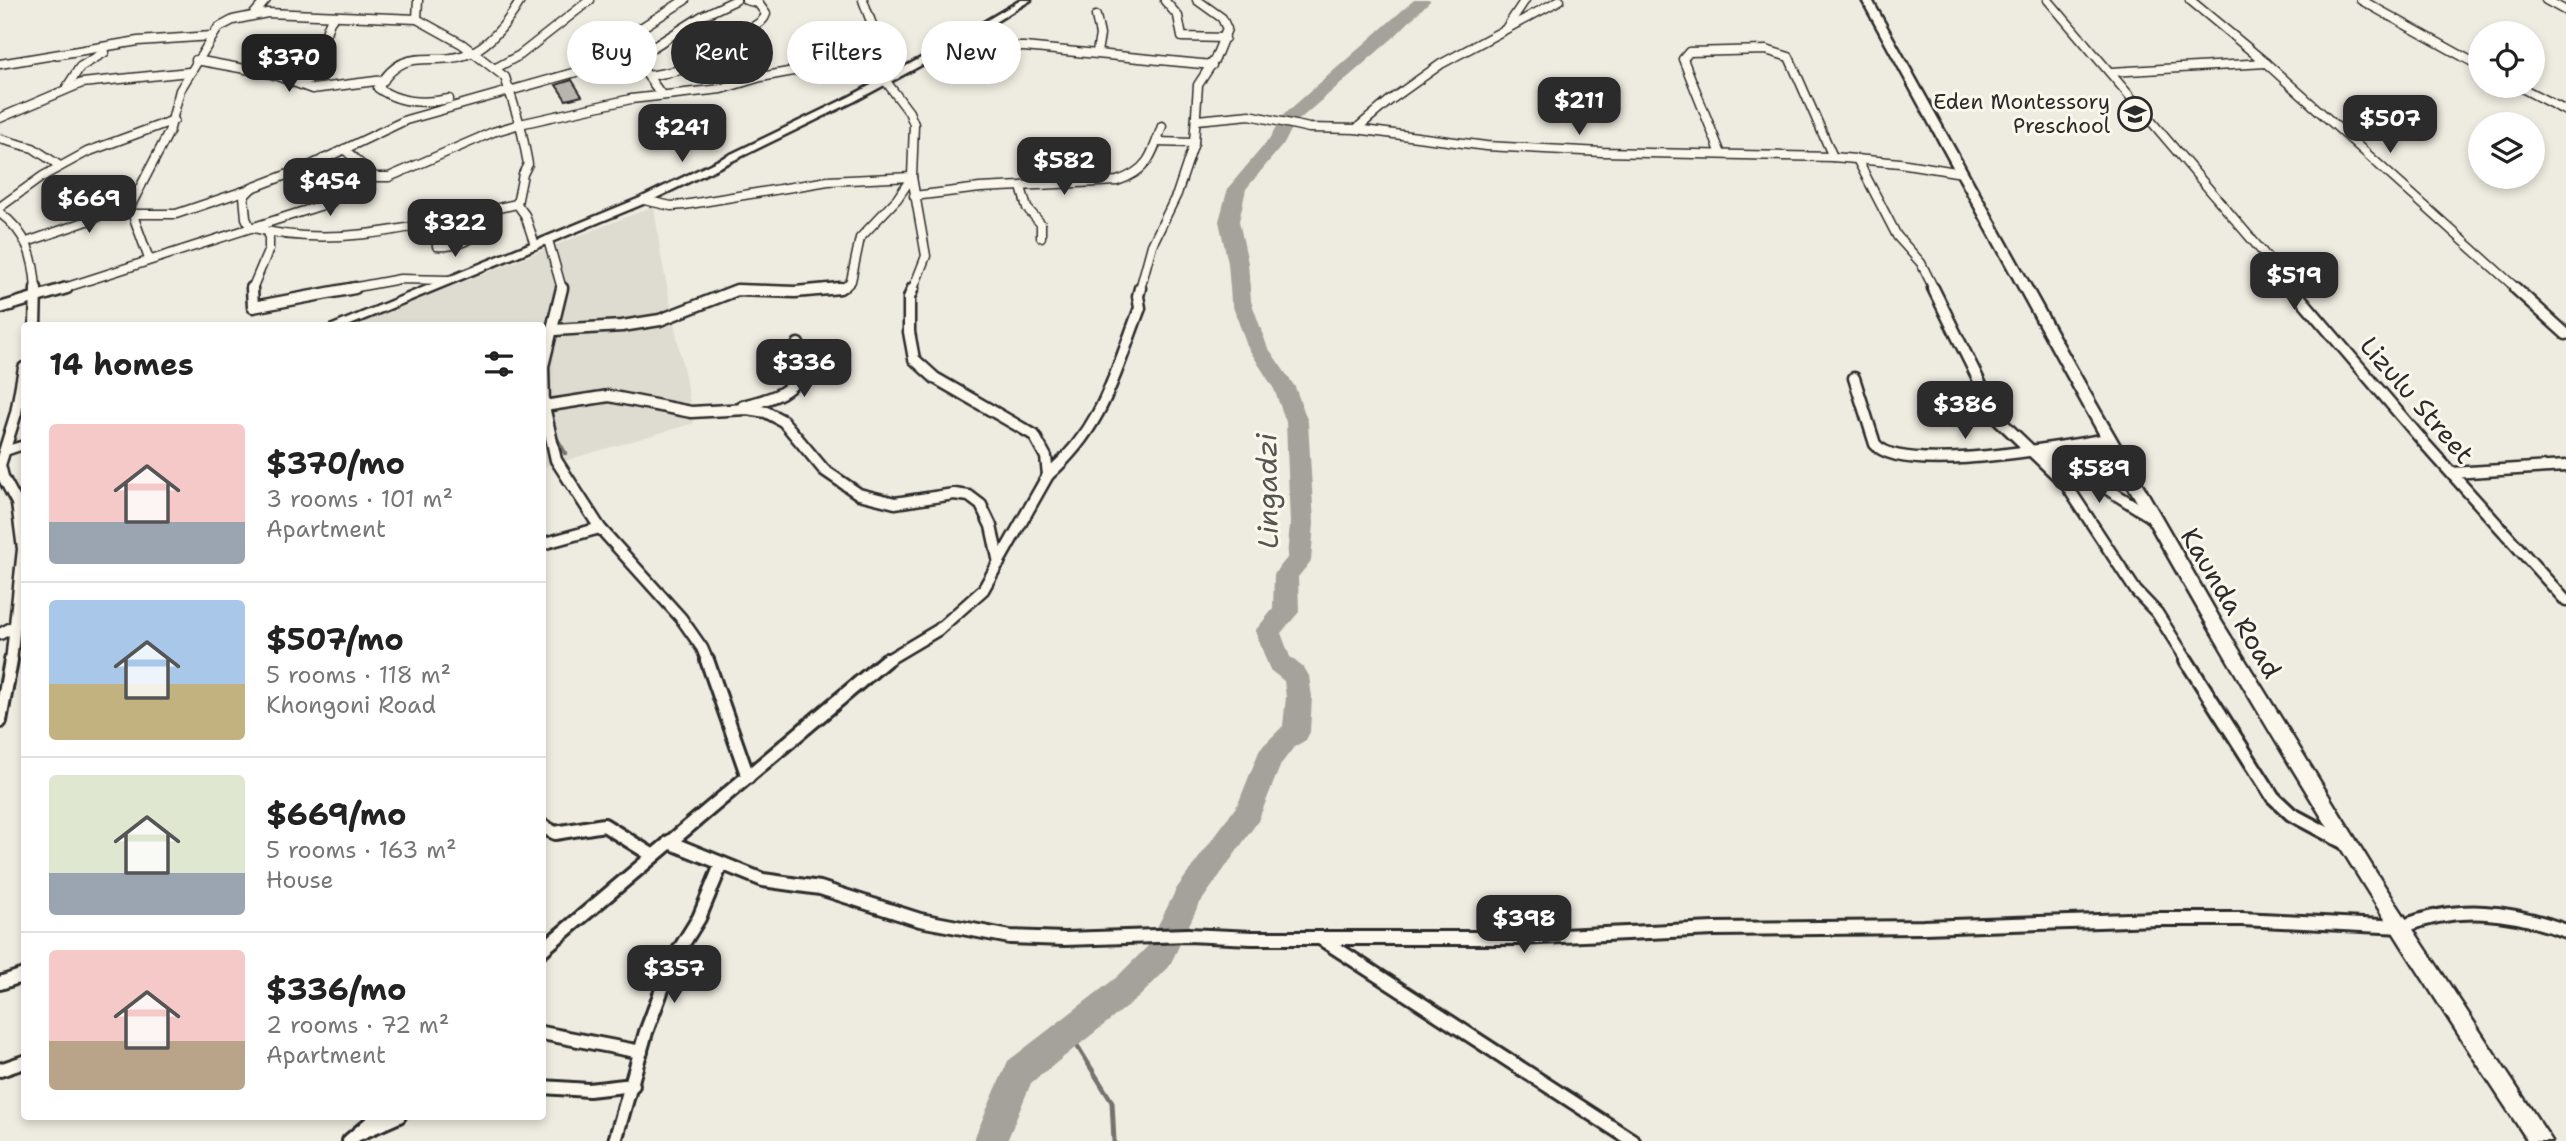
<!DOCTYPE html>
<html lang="en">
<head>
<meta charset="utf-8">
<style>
  :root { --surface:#fff; --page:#f6f6f6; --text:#222; --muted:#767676; --line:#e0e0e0; --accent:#2b2b2b }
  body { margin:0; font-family:"Shantell Sans",sans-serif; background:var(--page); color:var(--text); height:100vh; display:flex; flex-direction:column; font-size:26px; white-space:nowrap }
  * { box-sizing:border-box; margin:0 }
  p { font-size:23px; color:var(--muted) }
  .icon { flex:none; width:38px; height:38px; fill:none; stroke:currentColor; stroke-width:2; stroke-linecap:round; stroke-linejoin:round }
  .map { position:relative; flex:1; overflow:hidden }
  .drawer { position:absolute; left:21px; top:322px; width:525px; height:798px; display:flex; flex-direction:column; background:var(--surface); border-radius:7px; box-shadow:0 4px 10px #0003 }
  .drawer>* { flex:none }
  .hud { position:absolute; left:567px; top:21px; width:665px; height:63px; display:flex; gap:14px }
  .controls { position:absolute; left:2468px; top:21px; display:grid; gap:14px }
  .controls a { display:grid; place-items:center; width:77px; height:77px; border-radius:50%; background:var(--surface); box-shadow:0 4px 10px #0003; font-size:35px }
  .price { position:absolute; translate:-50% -60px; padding:0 16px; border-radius:14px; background:var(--accent); color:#fff; font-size:23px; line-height:46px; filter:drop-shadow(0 2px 4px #0008) }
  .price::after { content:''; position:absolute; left:50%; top:42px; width:21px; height:16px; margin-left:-10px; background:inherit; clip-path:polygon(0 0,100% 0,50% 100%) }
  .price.selected { background:#222; color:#fff }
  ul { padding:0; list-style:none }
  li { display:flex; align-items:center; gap:21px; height:175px; padding:0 28px }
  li+li { border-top:2px solid var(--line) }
  li span { display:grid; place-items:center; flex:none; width:196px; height:140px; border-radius:7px; color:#555 }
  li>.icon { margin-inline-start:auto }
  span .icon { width:84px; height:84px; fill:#fffc; stroke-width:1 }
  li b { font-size:30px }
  h2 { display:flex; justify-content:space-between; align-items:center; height:84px; padding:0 28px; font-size:30px }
  .tag { padding:0 24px; border-radius:32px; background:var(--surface); box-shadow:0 4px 10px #0003; font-size:24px; line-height:63px }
  .tag.selected { background:var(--accent); color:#fff }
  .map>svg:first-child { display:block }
  .built { fill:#dedbd1 }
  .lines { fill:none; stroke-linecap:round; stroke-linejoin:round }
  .stream-far1 { stroke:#74726e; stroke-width:4.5 }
  .stream { stroke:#74726e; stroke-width:5 }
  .river { fill:#a4a29a; fill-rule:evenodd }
  .building { fill:#b8b5ae; stroke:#2b2b2b; stroke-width:2 }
  .minor-far2-casing { stroke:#2b2b2b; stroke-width:11 }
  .minor-far1-casing { stroke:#2b2b2b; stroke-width:15 }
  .minor-casing { stroke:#2b2b2b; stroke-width:18 }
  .tertiary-casing { stroke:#2b2b2b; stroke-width:5 }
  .secondary-casing { stroke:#2b2b2b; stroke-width:5 }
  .minor-far2 { stroke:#fbf7ec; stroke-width:8 }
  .minor-far1 { stroke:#fbf7ec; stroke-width:10 }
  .minor { stroke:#fbf7ec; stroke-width:12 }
  .tertiary { fill:#fbf7ec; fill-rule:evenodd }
  .secondary { fill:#fbf7ec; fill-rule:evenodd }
  .labels { text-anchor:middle; stroke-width:6; stroke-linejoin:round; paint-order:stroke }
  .far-poi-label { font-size:21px; fill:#2b2b2b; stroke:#fbf7ec; text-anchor:end }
  .street-label { font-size:26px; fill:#2b2b2b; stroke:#fbf7ec }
  .water-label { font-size:28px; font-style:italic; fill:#555552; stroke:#fbf7ec }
</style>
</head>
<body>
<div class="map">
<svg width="2566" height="1141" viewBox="0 0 2566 1141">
  <rect width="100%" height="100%" fill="#eeebe0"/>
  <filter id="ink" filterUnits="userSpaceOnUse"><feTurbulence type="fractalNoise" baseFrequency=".0143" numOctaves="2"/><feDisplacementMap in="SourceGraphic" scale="14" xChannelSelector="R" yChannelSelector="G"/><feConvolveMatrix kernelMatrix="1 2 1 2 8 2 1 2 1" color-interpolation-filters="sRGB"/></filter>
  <g filter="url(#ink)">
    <!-- built -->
    <path class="built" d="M 654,206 L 661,256 L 694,423 L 543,467 L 542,326 L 353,326 Z"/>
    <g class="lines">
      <!-- stream-far1 -->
      <path class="stream-far1" d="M 542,441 L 557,439 L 565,453"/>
      <!-- stream -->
      <path class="stream" d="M 1068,1031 L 1112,1102 L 1114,1141"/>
      <!-- river -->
      <path class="river" d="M 1414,0 L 1431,0 L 1393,38 L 1294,124 L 1285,142 L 1246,189 L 1239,221 L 1248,263 L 1251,301 L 1267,346 L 1295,387 L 1308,422 L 1314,523 L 1311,561 L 1298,577 L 1299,612 L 1281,633 L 1290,657 L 1305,669 L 1309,676 L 1312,697 L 1310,732 L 1306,740 L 1294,747 L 1281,764 L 1258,821 L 1198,906 L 1169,967 L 1139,997 L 1031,1083 L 1007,1141 L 973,1141 L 1008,1061 L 1117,977 L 1147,947 L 1177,888 L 1238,804 L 1260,749 L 1283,726 L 1286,697 L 1284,681 L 1270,670 L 1255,631 L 1273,609 L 1274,574 L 1287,558 L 1290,523 L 1286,422 L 1274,389 L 1247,346 L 1231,301 L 1228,263 L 1219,221 L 1228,188 L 1271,137 L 1280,118 Z"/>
    </g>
    <!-- building -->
    <path class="building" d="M 572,80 L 582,96 L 566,100 L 556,85 Z"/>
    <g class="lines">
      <!-- minor-far2 casing -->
      <g class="minor-far2-casing">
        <g id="minor-far2">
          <path d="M 418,0 L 417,19 L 462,44 L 505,77 L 521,128 L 528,164 L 523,174 L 517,204 L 525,215 L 535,245"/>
          <path d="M 863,0 L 885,60 L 896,75"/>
          <path d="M 2048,0 L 2294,289"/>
          <path d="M 2190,0 L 2266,63 L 2517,289"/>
          <path d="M 2361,0 L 2480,66"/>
          <path d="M 2546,0 L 2566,11"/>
          <path d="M 1165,1 L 1178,16 L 1182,37 L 1225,38"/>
          <path d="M 254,14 L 266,0"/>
          <path d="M 1096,16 L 1100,35 L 1097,52"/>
          <path d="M 1507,27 L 1525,0"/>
          <path d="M 948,47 L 1024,47 L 1212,65"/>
          <path d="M 634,57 L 661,94"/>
          <path d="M 196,60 L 272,74 L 312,89 L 384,80"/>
          <path d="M 0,64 L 138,41 L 212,36"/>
          <path d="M 600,65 L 622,40 L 685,0"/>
          <path d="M 496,68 L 520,55 L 590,0"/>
          <path d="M 2111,72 L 2266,63"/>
          <path d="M 649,76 C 674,71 707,67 729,53 C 737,47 740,39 746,32 C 753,25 763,24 766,14 L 758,3 L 746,0"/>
          <path d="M 885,80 L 909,112 L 914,124 L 912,177 L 926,256 L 913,289"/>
          <path d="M 296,81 L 309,79 L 330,22 L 335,16"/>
          <path d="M 2518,86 L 2566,111"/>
          <path d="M 67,87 L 80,67 L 105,52"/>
          <path d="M 449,99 C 425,104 399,103 378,88 C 405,43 430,68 468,54 C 491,45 509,20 521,0"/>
          <path d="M 0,118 L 82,83 L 189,72"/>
          <path d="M 1197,120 L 1250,115 L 1309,128 L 1356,129 L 1486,146 L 1602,152 L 1833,157 L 1900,163 L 1962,173"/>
          <path d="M 1356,129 L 1389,101 L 1441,64 L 1560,0"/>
          <path d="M 0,139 L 33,148 L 60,166"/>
          <path d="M 1157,142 L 1194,143"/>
          <path d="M 344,149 L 375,177 L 389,177 L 493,132 L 520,124 L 631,99 L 721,89 L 761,77 L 842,62 L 881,43"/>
          <path d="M 1721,154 L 1683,59 L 1689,52 L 1766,50 L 1789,57 L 1833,157"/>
          <path d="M 1857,159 L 1897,236 L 1921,263 L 1934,289"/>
          <path d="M 1021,187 L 1027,208 L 1041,224 L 1041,237"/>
          <path d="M 914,196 L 980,188 L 1117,181 C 1148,171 1152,155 1162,126"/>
          <path d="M 644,200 L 671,206 L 684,205 L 828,181 L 912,177"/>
          <path d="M 517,204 C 432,222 336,252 250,227 L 246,218 L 244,196 L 252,188 L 307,167 L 406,120 L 644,53 L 702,16 L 736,0"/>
          <path d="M 0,207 L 43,176 L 87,152 L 174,120"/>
          <path d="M 0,213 C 27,233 34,257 36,289"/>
          <path d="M 133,214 L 176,214 L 250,189"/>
          <path d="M 434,221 L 437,246 C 453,248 468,241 481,232 L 485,211"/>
          <path d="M 548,240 L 562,289"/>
          <path d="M 27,242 L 96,218 L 102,212 L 94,203"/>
          <path d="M 149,259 L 130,207 L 169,132 L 180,90 L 218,28 L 233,20 L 267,13 L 417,19"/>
          <path d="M 61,289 L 332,202 L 338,195 L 323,159"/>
          <path d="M 252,289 L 269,249 L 269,232"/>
          <path d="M 346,289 L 400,279 L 448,280"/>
          <path d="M 822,289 L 845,287 L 851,281 L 860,238 L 897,199 L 912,177"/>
          <path d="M 1140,289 L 1152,245 L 1177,194 L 1194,143 L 1198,85 L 1215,59 L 1227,29 L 1222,18 L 1197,0"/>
        </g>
      </g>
      <!-- minor-far1 casing -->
      <g class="minor-far1-casing">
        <g id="minor-far1">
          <path d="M 252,288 L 253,307 L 355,288"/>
          <path d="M 562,288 L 543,366 L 544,406 L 556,460 L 600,528 L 681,618 L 702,648 L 708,662"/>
          <path d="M 1933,288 L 1998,419 L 2065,483 L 2136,591 L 2157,613 L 2188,662"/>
          <path d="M 2292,288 L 2426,445 L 2566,601"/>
          <path d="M 2515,288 L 2566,334"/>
          <path d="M 0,308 L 67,288"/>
          <path d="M 35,326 L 36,288"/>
          <path d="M 554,330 L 622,326 L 660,320 L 737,290 L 795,292 L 840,288"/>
          <path d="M 1854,378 L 1875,444 C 1902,477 2066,445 2109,439"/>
          <path d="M 544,406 L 609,396 L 691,412 L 747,409 L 766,412 L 783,421 L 824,470 L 859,494 L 895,503 L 954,494 L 969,496 L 981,505 L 991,526 L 999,563"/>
          <path d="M 743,406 C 771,399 796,393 806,363 L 798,344"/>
          <path d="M 2042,453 L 2076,469 L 2153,518"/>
          <path d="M 2452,473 L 2566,466"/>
          <path d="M 1048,475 C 1104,426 1114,375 1140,308 L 1138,296 L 1140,288"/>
          <path d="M 542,544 L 600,528"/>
          <path d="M 0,634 L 15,626"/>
          <path d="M 11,662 L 23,549 L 17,503 L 3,477 L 0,465 L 16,413 L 24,368"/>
          <path d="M 884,662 L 938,630 L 983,590 L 1048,475 L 1046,457 L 1034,435 L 935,378 L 914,359 L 909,332 L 909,298 L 913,288"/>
        </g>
      </g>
      <!-- minor casing -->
      <g class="minor-casing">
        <g id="minor">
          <path d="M 707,660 L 748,777"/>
          <path d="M 2186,660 L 2273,797 L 2291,814 L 2345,843"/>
          <path d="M 0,721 L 11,660"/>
          <path d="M 542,826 L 555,833 L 604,825 L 652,855"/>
          <path d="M 669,842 L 763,880 L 820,888 L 920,920 L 1010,937 L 1064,939 L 1188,935 L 1252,938 L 1518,938 L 1714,929 L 1923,927 L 2158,919 L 2242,919 L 2402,927 C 2458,904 2510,911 2566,931"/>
          <path d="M 1320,938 L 1633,1141"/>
          <path d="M 542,950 L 886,660"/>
          <path d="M 0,983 L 24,975"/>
          <path d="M 542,1033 L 641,1052"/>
          <path d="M 0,1070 L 24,1062"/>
          <path d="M 542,1087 L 589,1090 L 633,1085"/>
          <path d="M 358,1134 L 399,1116"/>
          <path d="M 349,1141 L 378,1116"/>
          <path d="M 615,1141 L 646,1032 L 673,960 L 699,918 L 721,865"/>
        </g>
      </g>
      <!-- tertiary casing -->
      <g class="tertiary-casing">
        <g id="tertiary">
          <path d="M 1021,0 L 1031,0 L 951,49 L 855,101 L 648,202 L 348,326 L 330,326 L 640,198 L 849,97 L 945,45 Z"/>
          <path d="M 24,441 L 24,449 L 0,457 L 0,448 Z"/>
        </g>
      </g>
      <!-- secondary casing -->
      <g class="secondary-casing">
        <path id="secondary" d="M 1862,0 L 1872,0 L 2089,391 L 2220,619 L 2380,879 L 2552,1141 L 2528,1141 C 2417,973 2310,802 2209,628 C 2089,421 1977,210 1862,0 Z"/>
      </g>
      <!-- minor-far2 -->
      <use href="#minor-far2" class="minor-far2"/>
      <!-- minor-far1 -->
      <use href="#minor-far1" class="minor-far1"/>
      <!-- minor -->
      <use href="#minor" class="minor"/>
      <!-- tertiary -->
      <use href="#tertiary" class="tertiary"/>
      <!-- secondary -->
      <use href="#secondary" class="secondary"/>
    </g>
  </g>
  <!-- icons -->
  <defs>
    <g id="school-ring" transform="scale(1.75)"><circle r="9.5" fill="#fbf7ec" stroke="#2b2b2b" stroke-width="1.5"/><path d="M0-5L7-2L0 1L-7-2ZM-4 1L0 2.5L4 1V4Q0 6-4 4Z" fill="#2b2b2b"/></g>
  </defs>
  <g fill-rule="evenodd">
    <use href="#school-ring" x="2135" y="114"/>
  </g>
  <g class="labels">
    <!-- far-poi labels -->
    <g class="far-poi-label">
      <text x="2110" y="109">Eden Montessory<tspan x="2110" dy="24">Preschool</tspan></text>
    </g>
    <!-- street labels -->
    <g class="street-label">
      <text transform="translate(2417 400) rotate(49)" y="9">Lizulu Street</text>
      <text transform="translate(2231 603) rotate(59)" y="9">Kaunda Road</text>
    </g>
    <!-- water labels -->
    <g class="water-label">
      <text transform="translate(1267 491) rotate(-91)" y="10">Lingadzi</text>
    </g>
  </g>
</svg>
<div class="controls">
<a><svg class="icon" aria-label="locate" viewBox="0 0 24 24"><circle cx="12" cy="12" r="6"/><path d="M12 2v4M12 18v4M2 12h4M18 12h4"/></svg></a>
<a><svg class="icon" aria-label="layers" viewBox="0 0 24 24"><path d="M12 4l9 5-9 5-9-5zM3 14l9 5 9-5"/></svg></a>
</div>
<b class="price selected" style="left:289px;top:94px">$370</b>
<b class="price" style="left:1579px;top:137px">$211</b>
<b class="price" style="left:2390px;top:155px">$507</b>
<b class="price" style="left:682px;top:164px">$241</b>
<b class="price" style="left:1064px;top:197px">$582</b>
<b class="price" style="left:330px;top:218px">$454</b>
<b class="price" style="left:89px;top:235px">$669</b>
<b class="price" style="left:455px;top:259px">$322</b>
<b class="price" style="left:2294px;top:312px">$519</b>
<b class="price" style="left:804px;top:399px">$336</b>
<b class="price" style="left:1965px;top:441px">$386</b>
<b class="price" style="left:2099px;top:505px">$589</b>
<b class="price" style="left:1524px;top:955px">$398</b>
<b class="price" style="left:674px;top:1005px">$357</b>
<div class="hud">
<a class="tag">Buy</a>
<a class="tag selected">Rent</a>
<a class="tag">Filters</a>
<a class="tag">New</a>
</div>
<section class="drawer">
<h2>14 homes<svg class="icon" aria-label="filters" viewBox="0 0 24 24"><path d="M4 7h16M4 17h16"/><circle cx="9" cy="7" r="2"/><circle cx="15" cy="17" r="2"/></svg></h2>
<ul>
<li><span style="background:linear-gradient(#f6c9c9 70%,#9aa5b1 0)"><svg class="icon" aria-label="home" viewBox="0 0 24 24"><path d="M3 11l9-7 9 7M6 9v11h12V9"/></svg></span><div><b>$370/mo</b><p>3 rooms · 101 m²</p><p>Apartment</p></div></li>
<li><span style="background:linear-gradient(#a9c7e8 60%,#c2b280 0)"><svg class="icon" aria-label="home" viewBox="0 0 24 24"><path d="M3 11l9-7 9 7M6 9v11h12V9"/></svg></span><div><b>$507/mo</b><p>5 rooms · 118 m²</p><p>Khongoni Road</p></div></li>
<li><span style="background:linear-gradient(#dfe7d0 70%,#9aa5b1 0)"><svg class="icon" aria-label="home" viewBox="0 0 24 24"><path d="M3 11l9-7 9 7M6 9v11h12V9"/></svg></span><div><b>$669/mo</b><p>5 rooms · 163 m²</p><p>House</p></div></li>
<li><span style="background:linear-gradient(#f6c9c9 65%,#b9a48a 0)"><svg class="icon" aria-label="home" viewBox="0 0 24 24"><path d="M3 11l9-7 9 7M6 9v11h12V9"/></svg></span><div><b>$336/mo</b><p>2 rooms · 72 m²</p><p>Apartment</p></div></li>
</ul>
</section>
</div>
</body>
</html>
